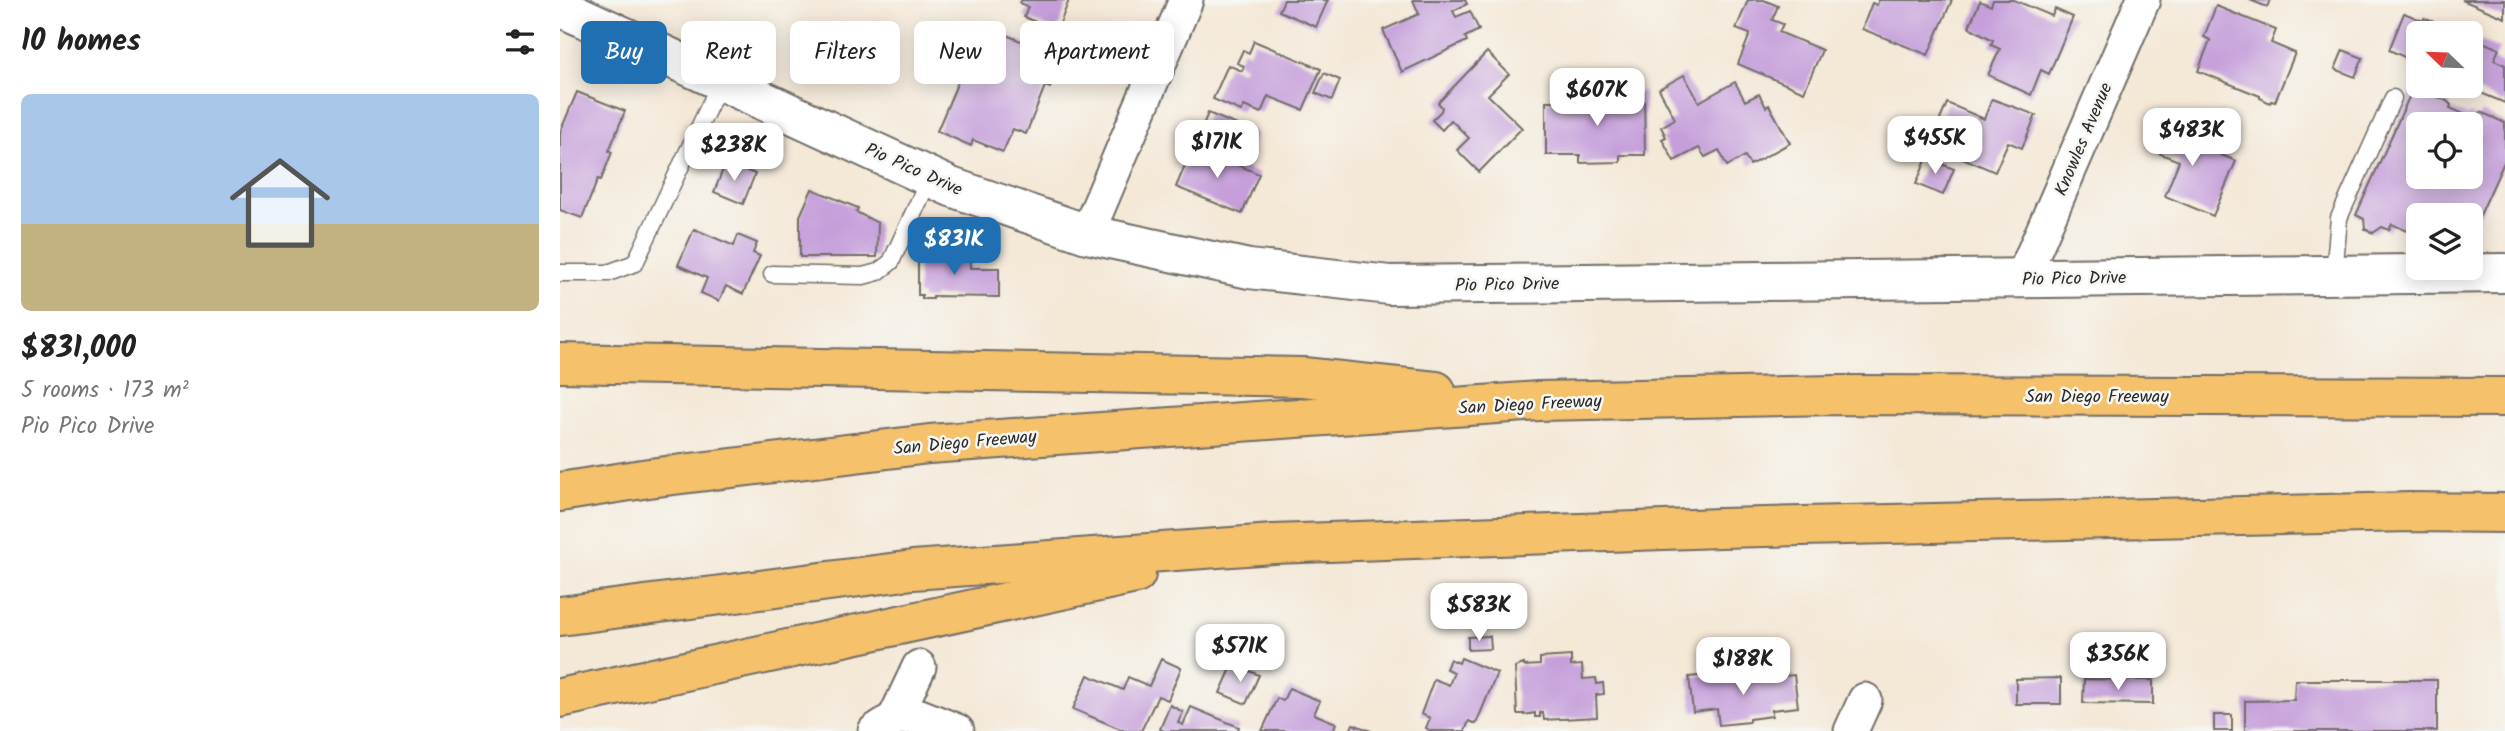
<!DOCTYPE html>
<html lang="en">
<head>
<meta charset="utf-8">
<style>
  :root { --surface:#fff; --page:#f6f6f6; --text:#222; --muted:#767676; --line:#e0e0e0; --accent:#1f6fb2 }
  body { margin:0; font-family:Kalam,sans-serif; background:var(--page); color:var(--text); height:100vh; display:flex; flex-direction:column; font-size:26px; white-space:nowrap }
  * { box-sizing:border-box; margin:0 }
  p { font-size:23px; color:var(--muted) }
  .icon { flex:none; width:38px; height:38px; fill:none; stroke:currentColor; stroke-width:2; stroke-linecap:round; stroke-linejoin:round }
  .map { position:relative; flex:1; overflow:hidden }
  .details { display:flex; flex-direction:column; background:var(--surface); width:560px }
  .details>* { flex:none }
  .hud { position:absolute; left:21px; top:21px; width:665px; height:63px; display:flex; gap:14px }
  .needle { width:46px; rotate:293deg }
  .fabs { position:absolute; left:1846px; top:21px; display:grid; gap:14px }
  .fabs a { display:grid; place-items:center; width:77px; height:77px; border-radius:10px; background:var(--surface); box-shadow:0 4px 18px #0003; font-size:35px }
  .price { position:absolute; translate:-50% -60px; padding:0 16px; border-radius:14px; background:#fff; color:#222; font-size:23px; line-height:46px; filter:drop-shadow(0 2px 4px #0008) }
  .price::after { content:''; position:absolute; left:50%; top:42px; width:21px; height:16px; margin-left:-10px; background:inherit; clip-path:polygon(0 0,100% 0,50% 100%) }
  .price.active { background:var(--accent); color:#fff }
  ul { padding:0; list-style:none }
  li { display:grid; align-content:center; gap:14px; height:371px; padding:0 21px }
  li+li { border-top:2px solid var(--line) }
  li span { display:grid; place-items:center; height:217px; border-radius:10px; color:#555 }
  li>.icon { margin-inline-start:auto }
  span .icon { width:126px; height:126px; fill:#fffc; stroke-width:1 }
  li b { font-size:30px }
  h2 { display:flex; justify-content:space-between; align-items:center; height:84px; padding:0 21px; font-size:30px }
  .chip { padding:0 24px; border-radius:10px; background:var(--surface); box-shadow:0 4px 18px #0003; font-size:24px; line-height:63px }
  .chip.active { background:var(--accent); color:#fff }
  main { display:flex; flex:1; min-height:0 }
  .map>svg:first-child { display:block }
  .building { fill:#c59eda; fill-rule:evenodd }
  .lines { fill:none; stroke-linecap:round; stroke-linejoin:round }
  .service-casing { stroke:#716d67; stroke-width:19 }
  .minor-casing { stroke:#716d67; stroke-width:37 }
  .tertiary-casing { stroke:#716d67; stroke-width:42 }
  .motorway-casing { stroke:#716d67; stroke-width:42 }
  .service { stroke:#fff; stroke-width:16 }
  .minor { stroke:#fff; stroke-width:33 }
  .tertiary { stroke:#fff; stroke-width:38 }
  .motorway { stroke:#f5c16b; stroke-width:38 }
  .labels { text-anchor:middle; stroke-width:5; stroke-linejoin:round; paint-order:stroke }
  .street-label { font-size:18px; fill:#2b2b2b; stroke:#f6f6f2 }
</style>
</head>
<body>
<main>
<section class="details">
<h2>10 homes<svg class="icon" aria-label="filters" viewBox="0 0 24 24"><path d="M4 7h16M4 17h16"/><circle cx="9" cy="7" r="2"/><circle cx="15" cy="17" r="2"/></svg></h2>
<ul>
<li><span style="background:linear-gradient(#a9c7e8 60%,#c2b280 0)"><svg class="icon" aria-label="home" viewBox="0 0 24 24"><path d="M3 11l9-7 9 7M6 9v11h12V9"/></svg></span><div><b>$831,000</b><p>5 rooms · 173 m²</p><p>Pio Pico Drive</p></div></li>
</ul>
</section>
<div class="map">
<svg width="1945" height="731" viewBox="0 0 1945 731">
  <rect width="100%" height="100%" fill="#f6f6f2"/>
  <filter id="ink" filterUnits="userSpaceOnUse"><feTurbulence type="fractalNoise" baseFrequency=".0143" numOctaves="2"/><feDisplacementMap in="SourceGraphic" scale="14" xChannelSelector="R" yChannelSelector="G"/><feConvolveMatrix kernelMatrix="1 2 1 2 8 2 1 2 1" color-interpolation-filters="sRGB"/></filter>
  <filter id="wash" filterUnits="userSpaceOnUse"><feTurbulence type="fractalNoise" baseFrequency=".00686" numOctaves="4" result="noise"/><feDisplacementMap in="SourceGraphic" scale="28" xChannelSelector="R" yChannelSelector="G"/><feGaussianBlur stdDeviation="1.57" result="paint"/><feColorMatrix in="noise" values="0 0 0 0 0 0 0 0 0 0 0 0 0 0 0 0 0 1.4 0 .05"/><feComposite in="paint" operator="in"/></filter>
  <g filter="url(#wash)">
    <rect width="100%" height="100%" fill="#f4e8d7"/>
    <g id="blocks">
      <!-- building -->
      <g class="building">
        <path d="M 462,0 L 509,0 L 497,31 L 464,17 L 468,7 L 460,3 Z"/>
        <path d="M 724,0 L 768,0 L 756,27 L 719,11 Z"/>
        <path d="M 853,0 L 905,0 L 907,4 L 893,11 L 896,17 L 910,11 L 919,30 L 905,37 L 907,41 L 842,72 L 823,30 L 859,14 Z"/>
        <path d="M 1188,0 L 1204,0 L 1218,6 L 1212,20 L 1223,24 L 1219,32 L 1262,50 L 1244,92 L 1178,64 L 1190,34 L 1176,29 Z"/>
        <path d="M 1319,0 L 1392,0 L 1368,55 L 1302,29 L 1312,3 L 1317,5 Z"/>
        <path d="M 1433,0 L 1454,0 L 1492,16 L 1495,9 L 1513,17 L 1489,74 L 1481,70 L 1471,95 L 1428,75 L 1440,49 L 1431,45 L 1433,40 L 1409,27 L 1420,1 L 1431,6 Z"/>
        <path d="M 1690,0 L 1710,0 L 1707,7 Z"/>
        <path d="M 1902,0 L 1945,0 L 1945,18 Z"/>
        <path d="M 1656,6 L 1716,30 L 1711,43 L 1735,53 L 1715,102 L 1711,101 L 1710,103 L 1700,98 L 1700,96 L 1638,71 L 1650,40 L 1644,37 Z"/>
        <path d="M 1844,13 L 1863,21 L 1864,18 L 1901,33 L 1858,33 L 1858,67 L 1846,62 L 1847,58 L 1829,50 Z"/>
        <path d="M 422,25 L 502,58 L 490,88 L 485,86 L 466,134 L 453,129 L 443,152 L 413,140 L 411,146 L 377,131 Z"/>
        <path d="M 1911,37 L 1939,49 L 1934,60 L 1945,65 L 1945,103 L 1904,86 L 1911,86 Z"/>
        <path d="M 694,41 L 761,69 L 743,110 L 708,96 L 701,113 L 684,106 L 681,111 L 653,99 L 668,65 L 682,71 L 684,66 L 677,63 L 683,50 L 689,53 Z"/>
        <path d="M 1783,50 L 1803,58 L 1795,77 L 1775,69 Z"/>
        <path d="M 927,52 L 949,74 L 928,95 L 962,128 L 919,172 L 897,150 L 909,138 L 891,120 L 882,130 L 872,120 L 881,111 L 882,107 L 878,103 Z"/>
        <path d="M 764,73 L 780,80 L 772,100 L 755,93 Z"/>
        <path d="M 1124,75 L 1139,102 L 1175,82 L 1185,101 L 1199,94 L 1206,107 L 1209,105 L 1230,143 L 1190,165 L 1185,156 L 1167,166 L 1159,150 L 1145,157 L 1139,148 L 1114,161 L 1102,139 L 1106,137 L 1101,127 L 1115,119 L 1099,89 Z"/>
        <path d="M 1854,86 L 1887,101 L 1891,105 L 1890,108 L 1908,116 L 1909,114 L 1918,118 L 1921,112 L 1945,123 L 1945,160 L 1911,235 L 1911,215 L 1858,215 L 1858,217 L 1854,215 L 1847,231 L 1832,224 L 1829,230 L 1822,227 L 1813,233 L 1805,229 L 1804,219 L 1796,215 ZM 1858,124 L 1911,124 L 1911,177 L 1858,177 Z"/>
        <path d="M 17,92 L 65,111 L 49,151 L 52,152 L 41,180 L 38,179 L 22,218 L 0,210 L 0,132 Z"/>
        <path d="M 1052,92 L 1084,92 L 1085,155 L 1060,155 L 1060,162 L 1020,163 L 1020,155 L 986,155 L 986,101 L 1022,101 L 1022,95 L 1036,95 L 1036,101 L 1053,101 Z"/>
        <path d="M 1432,99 L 1476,115 L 1462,148 L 1448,142 L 1435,172 L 1370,144 L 1387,103 L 1424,119 Z"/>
        <path d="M 648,113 L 696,133 L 685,159 L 637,139 Z"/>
        <path d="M 1601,118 L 1632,131 L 1628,141 L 1676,161 L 1653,216 L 1605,196 L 1619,161 L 1588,149 Z"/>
        <path d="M 633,146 L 699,174 L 682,214 L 616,187 Z"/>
        <path d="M 1367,158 L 1394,169 L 1383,195 L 1356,184 Z"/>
        <path d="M 166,162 L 195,174 L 183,204 L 154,192 Z"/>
        <path d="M 252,189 L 298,208 L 296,212 L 318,223 L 317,257 L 240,257 L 240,216 Z"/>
        <path d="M 134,229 L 174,246 L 178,235 L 197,243 L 193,253 L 200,256 L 183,294 L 166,286 L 159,301 L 141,293 L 147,278 L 118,265 Z"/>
        <path d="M 358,251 L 395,251 L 395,256 L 410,257 L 410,268 L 439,268 L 439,297 L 373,296 L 373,299 L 362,299 L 362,295 L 358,295 Z"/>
        <path d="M 930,636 L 931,649 L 908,650 L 908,637 Z"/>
        <path d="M 1011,656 L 1011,666 L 1022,665 L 1023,679 L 1036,678 L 1037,684 L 1043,683 L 1044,694 L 1036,695 L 1037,717 L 984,720 L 983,713 L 980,713 L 980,717 L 975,717 L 975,713 L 964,715 L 964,714 L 957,714 L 955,667 L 964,664 L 964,666 L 980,665 L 980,658 Z"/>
        <path d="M 901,658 L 937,673 L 916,724 L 909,721 L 905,731 L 870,731 L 866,728 L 870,718 L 861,714 L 874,679 L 889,685 L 894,672 L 886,669 L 890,659 L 899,663 Z"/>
        <path d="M 601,659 L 621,668 L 608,700 L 598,696 L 581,731 L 565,731 L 513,709 L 528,675 L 563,690 L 568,677 L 589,686 Z"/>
        <path d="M 673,664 L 699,675 L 686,704 L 660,693 Z"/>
        <path d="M 1157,674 L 1158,683 L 1234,675 L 1238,707 L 1212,710 L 1212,716 L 1189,719 L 1189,722 L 1159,725 L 1157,709 L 1133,712 L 1129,677 Z"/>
        <path d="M 1501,678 L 1501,704 L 1456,704 L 1456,679 Z"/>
        <path d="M 1524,679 L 1593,680 L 1593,704 L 1523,703 Z"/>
        <path d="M 1735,680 L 1877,680 L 1877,731 L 1685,731 L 1685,701 L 1734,700 Z"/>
        <path d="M 729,688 L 760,701 L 754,714 L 776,723 L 773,731 L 702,731 L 717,698 L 723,701 Z"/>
        <path d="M 610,705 L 623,712 L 618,723 L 623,725 L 631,707 L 679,727 L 677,731 L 604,731 L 600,729 Z"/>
        <rect x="1654" y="715" width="18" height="16"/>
        <path d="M 793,724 L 811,731 L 790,731 Z"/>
      </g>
    </g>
  </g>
  <g filter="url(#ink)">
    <use href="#blocks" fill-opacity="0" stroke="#716d67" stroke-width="2"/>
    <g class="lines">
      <!-- service casing -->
      <g class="service-casing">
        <g id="service">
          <path d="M 0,273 L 48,273 L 75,263 L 161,81"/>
          <path d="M 212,274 L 303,276 L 318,272 L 331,262 L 370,177"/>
          <path d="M 1774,275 L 1779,218 L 1833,98"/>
        </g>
      </g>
      <!-- minor casing -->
      <g class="minor-casing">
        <g id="minor">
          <path d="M 527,234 L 626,0"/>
          <path d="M 1462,279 L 1583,0"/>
          <path d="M 335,718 L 360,716 L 397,731"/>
          <path d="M 315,731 L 335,718 L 359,667"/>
          <path d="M 1291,731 L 1305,700"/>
        </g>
      </g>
      <!-- tertiary casing -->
      <g class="tertiary-casing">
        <path id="tertiary" d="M 0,7 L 391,187 L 527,234 L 689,269 L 829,285 L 1945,273"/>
      </g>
      <!-- motorway casing -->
      <g class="motorway-casing">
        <g id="motorway">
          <path d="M 0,363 L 743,377 L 876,391"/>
          <path d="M 0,492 L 89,478 L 369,444 L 979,401 L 1277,395 L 1945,397"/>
          <path d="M 0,616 L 353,570 L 713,544 L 1160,528 L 1850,512 L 1945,513"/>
          <path d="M 0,698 L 576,574"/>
        </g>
      </g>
      <!-- service -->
      <use href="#service" class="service"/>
      <!-- minor -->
      <use href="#minor" class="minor"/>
      <!-- tertiary -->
      <use href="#tertiary" class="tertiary"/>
      <!-- motorway -->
      <use href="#motorway" class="motorway"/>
    </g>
  </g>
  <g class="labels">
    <!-- street labels -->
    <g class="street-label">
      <text transform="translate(1523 139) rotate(-67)" y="6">Knowles Avenue</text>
      <text transform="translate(354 169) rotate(24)" y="6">Pio Pico Drive</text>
      <text transform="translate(1514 278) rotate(-1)" y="6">Pio Pico Drive</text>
      <text transform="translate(947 284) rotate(-1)" y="6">Pio Pico Drive</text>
      <text x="1537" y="402">San Diego Freeway</text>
      <text transform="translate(970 404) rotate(-3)" y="6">San Diego Freeway</text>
      <text transform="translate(405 442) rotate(-5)" y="6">San Diego Freeway</text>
    </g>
  </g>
</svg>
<div class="fabs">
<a><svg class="needle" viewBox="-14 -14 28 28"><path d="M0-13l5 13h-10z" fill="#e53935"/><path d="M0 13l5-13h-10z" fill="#767676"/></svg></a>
<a><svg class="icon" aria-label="locate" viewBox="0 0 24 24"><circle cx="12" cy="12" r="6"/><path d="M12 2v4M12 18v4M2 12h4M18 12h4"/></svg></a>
<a><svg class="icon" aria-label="layers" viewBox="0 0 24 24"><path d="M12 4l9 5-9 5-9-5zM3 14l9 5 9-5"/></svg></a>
</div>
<b class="price" style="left:1037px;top:128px">$607K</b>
<b class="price" style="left:1632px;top:168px">$483K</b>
<b class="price" style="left:1375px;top:176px">$455K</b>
<b class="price" style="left:657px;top:180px">$171K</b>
<b class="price" style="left:174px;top:183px">$238K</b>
<b class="price active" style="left:394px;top:277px">$831K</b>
<b class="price" style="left:919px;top:643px">$583K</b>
<b class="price" style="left:680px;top:684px">$571K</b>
<b class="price" style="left:1558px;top:692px">$356K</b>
<b class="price" style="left:1183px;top:697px">$188K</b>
<div class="hud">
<a class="chip active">Buy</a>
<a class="chip">Rent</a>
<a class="chip">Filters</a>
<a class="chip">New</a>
<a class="chip">Apartment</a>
</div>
</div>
</main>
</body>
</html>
